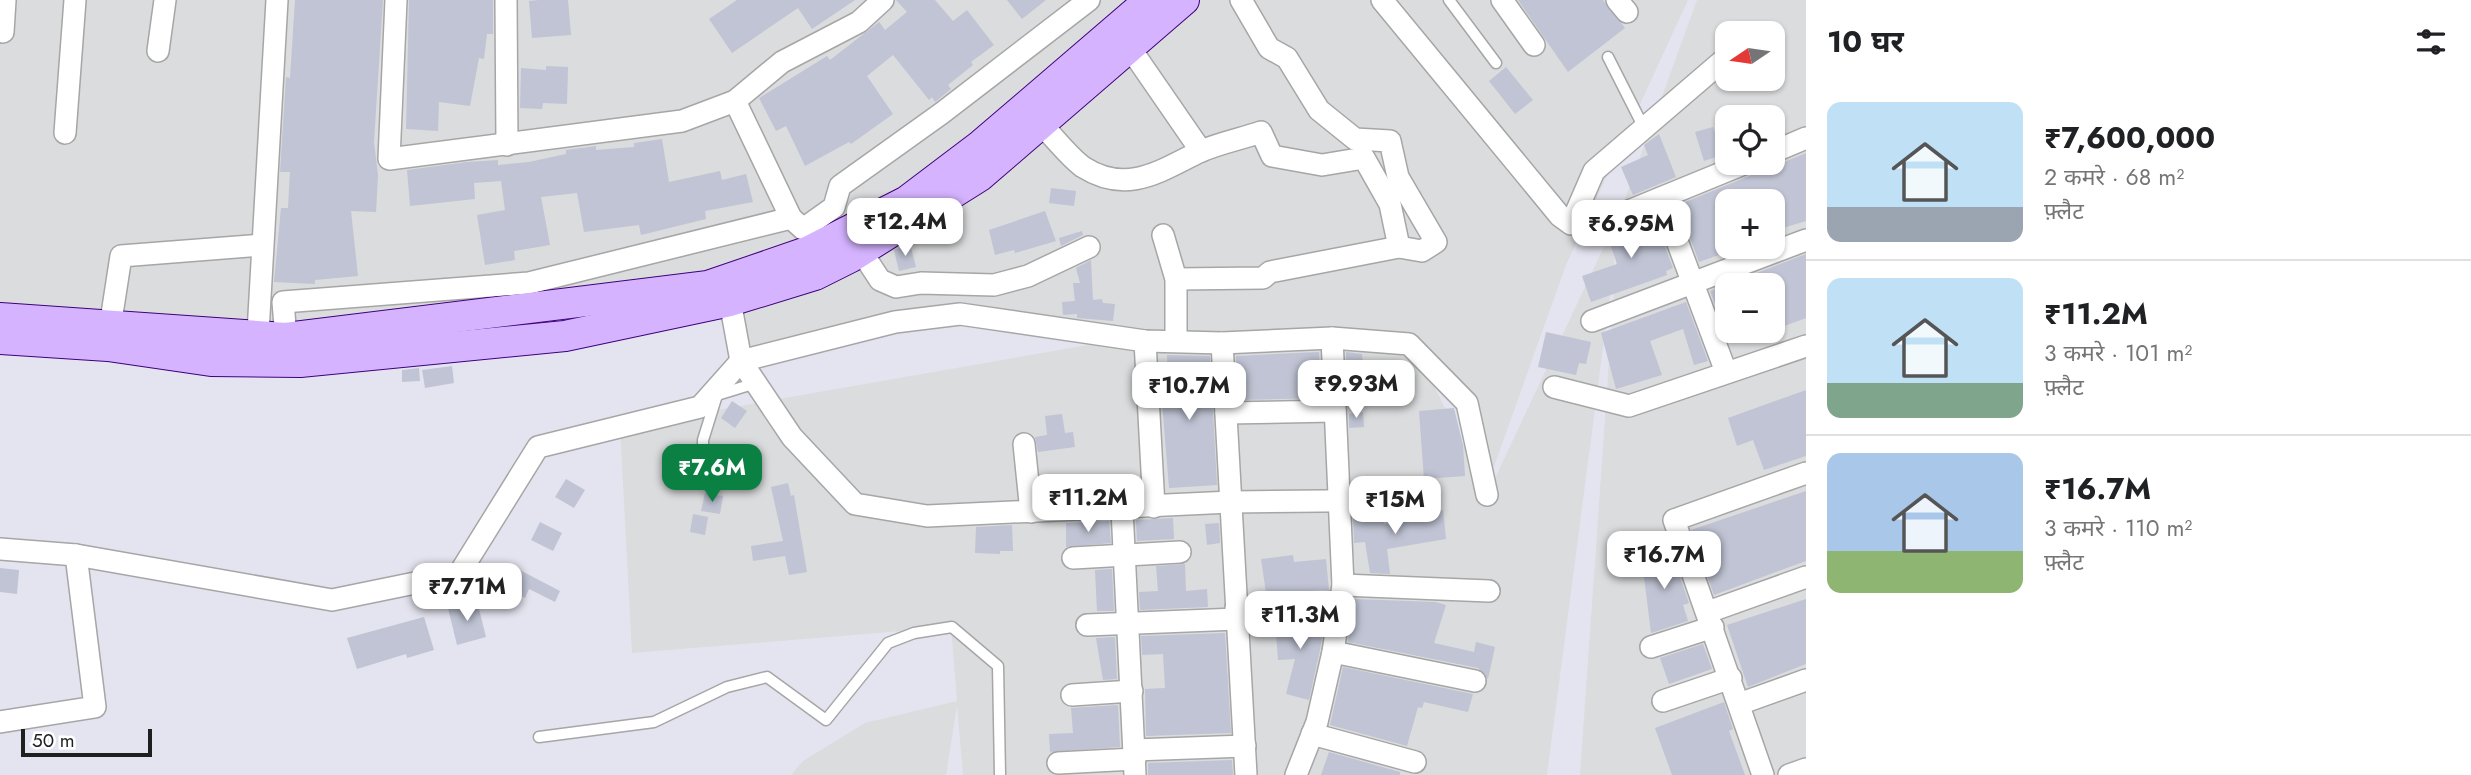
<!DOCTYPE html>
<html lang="hi">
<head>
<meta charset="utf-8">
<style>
  :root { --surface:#fff; --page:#f6f6f6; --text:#202124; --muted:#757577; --line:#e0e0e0; --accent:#0b8043 }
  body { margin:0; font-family:Jost,"Noto Sans Devanagari",sans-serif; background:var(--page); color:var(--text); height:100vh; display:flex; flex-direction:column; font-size:26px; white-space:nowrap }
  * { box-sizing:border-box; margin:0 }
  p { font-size:23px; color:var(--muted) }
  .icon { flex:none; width:38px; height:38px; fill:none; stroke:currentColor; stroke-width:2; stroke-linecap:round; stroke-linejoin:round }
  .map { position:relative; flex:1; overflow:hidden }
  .panel { display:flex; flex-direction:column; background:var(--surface); width:665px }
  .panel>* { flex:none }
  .needle { width:46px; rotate:257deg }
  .controls { position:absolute; left:1715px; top:21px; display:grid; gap:14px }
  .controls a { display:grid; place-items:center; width:70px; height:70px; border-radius:14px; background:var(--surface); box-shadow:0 2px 5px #0004; font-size:35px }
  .scale { position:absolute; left:21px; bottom:18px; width:131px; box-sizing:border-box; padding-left:7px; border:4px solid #1f1f1f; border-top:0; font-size:19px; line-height:24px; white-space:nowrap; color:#1f1f1f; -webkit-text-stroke:5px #fff; paint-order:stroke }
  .price { position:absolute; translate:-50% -60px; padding:0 16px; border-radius:14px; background:#fff; color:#222; font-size:23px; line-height:46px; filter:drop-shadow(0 2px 4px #0008) }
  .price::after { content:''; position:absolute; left:50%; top:42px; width:21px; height:16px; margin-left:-10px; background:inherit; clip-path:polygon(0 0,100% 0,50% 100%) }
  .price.active { background:var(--accent); color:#fff }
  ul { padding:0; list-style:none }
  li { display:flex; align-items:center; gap:21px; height:175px; padding:0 21px }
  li+li { border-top:2px solid var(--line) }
  li span { display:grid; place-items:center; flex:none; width:196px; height:140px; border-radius:14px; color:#555 }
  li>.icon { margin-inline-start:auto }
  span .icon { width:84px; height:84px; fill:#fffc; stroke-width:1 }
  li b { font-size:30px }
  h2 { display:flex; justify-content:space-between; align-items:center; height:84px; padding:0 21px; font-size:30px }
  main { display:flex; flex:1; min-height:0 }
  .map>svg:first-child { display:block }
  .residential { fill:#dbdcdd; fill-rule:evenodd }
  .building { fill:#c0c4d4 }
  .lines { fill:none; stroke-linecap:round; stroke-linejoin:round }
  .lane-casing { stroke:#a6a6a6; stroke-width:13 }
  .street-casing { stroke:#a6a6a6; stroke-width:24 }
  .secondary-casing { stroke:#3e007b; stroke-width:32 }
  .lane { stroke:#fff; stroke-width:10 }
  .street { stroke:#fff; stroke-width:21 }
  .secondary { stroke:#d5b3ff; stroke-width:30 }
</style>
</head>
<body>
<main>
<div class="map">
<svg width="1806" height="775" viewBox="0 0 1806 775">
  <rect width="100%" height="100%" fill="#e4e4f0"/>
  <!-- residential -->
  <path class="residential" d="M 0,0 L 1688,0 L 1566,265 L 1486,489 L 1488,493 L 1619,215 L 1697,0 L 1806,0 L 1806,775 L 1580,775 L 1618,233 L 1547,775 L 963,775 L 957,705 L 946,775 L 791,775 L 803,761 L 865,723 L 957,701 L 951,627 L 632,653 L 620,427 L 1122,339 L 960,314 L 741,361 L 707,293 L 258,334 L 0,329 ZM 1727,33 L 1773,33 L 1773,79 L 1727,79 ZM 1727,117 L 1773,117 L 1773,163 L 1727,163 ZM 1727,201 L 1773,201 L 1773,247 L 1727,247 ZM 1727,285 L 1773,285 L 1773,331 L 1727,331 ZM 1422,362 L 1466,403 L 1480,478 Z"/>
  <!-- building -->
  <g class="building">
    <path d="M 295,0 L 383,0 L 374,142 L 378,175 L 376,212 L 351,211 L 358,276 L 315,280 L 315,284 L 274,282 L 281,208 L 288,208 L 290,172 L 280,172 L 286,77 L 290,78 Z"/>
    <path d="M 409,0 L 493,0 L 493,34 L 487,34 L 484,59 L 479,58 L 470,106 L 439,102 L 438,131 L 406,129 Z"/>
    <path d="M 539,0 L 568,0 L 571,35 L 532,38 L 529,1 Z"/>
    <path d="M 737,0 L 855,0 L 812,29 L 798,8 L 732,53 L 709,19 Z"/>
    <path d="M 896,0 L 935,0 L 953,21 L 967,10 L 994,45 L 971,62 L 973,65 L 948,85 L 951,89 L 935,102 L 932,97 L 929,100 L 893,55 L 867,76 L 893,114 L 851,144 L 849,142 L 805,166 L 786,126 L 776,131 L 759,98 L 827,56 L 830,60 L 879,22 L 885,30 L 907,12 Z"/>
    <path d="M 1007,0 L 1046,0 L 1022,19 Z"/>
    <path d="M 1518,0 L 1603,0 L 1625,28 L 1568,72 Z"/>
    <path d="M 546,66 L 568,67 L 567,104 L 543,103 L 542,109 L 520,108 L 521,68 L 546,70 Z"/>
    <path d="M 1506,67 L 1533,100 L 1515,114 L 1489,81 Z"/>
    <path d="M 1713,127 L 1722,155 L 1704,161 L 1695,132 Z"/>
    <path d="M 1659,134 L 1676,177 L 1633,195 L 1621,167 L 1648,155 L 1644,145 Z"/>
    <path d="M 662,139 L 669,182 L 720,171 L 722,180 L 746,174 L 753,202 L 705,211 L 706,219 L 641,235 L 639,225 L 584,232 L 577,193 L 541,197 L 550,245 L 514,251 L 515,260 L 485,265 L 477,215 L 505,210 L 501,181 L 474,183 L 475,199 L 410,206 L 407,170 L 467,162 L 498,160 L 498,165 L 529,162 L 566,154 L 566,150 L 596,146 L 596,150 L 634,147 L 634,143 Z"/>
    <path d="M 1806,153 L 1806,221 L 1773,231 L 1773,201 L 1727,201 L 1727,252 L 1699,262 L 1678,205 Z"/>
    <path d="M 1051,188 L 1076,191 L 1074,206 L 1049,203 Z"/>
    <path d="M 1045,211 L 1056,241 L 1015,253 L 1014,250 L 995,255 L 989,230 Z"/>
    <path d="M 1653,215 L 1673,268 L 1666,271 L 1667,275 L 1591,302 L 1582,276 L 1617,264 L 1605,229 L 1624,227 Z"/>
    <path d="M 1082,231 L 1083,235 L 1061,246 L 1059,238 Z"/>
    <path d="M 910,244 L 916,267 L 899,271 L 894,250 Z"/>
    <path d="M 1806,254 L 1806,318 L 1773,330 L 1773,285 L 1727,285 L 1727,312 L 1719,315 L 1710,291 Z"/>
    <path d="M 1091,260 L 1093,300 L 1102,299 L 1103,303 L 1115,304 L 1113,321 L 1077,318 L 1077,314 L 1063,315 L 1062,302 L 1075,301 L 1073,283 L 1080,283 L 1076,268 Z"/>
    <path d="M 1686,302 L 1708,361 L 1694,365 L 1683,329 L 1650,341 L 1662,375 L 1616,389 L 1601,333 Z"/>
    <path d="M 1546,332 L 1591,342 L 1586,364 L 1579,363 L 1576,375 L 1538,367 Z"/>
    <path d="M 1319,352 L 1322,398 L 1238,400 L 1236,356 Z"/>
    <path d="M 1346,352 L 1362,354 L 1363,365 L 1346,367 Z"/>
    <path d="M 1167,355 L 1210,356 L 1217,485 L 1169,488 L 1160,378 L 1168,376 Z"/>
    <path d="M 1394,360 L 1395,375 L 1368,377 L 1367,362 Z"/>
    <path d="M 452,366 L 454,383 L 425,388 L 422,370 Z"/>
    <path d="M 419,368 L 420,381 L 402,382 L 402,370 Z"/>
    <path d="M 1806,390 L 1806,456 L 1764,470 L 1753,440 L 1737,446 L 1728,418 Z"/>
    <path d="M 732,401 L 747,411 L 735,428 L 721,418 Z"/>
    <path d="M 1454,408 L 1463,445 L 1465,476 L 1424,479 L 1419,411 Z"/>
    <path d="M 1363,412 L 1364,427 L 1349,428 L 1349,414 Z"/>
    <path d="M 1062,414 L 1065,433 L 1073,432 L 1075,447 L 1038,452 L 1035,437 L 1047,435 L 1045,416 Z"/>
    <path d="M 566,479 L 585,490 L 574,508 L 555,497 Z"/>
    <path d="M 788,483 L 791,496 L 794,495 L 807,572 L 789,575 L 785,556 L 753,561 L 751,546 L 783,541 L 771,487 Z"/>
    <path d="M 1806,491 L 1806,561 L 1714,595 L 1691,530 Z"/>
    <path d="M 705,493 L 723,496 L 720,514 L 701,511 Z"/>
    <path d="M 1443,510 L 1446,539 L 1387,549 L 1390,574 L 1370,573 L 1365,542 L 1354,543 L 1353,516 L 1382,514 L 1384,524 L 1423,518 L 1422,513 Z"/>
    <path d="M 693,514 L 708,517 L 705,535 L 690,532 Z"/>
    <path d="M 1173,518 L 1174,539 L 1137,541 L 1136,520 Z"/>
    <path d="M 1109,521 L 1111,543 L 1066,547 L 1066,523 Z"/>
    <path d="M 540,522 L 562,533 L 553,551 L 531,540 Z"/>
    <path d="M 1219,523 L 1220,543 L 1207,545 L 1205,524 Z"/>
    <path d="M 1012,525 L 1013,551 L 1000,551 L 1000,554 L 975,553 L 976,527 Z"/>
    <path d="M 1669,546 L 1689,603 L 1683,605 L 1688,621 L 1651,633 L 1642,561 Z"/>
    <path d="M 1293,555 L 1294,562 L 1326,559 L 1329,590 L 1266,593 L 1261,559 Z"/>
    <path d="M 1185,564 L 1186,591 L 1207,589 L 1208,607 L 1140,610 L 1139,592 L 1158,591 L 1156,566 Z"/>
    <path d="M 512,566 L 560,591 L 555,602 L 529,589 L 525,598 L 502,587 Z"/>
    <path d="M 0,568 L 19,570 L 17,594 L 0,592 Z"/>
    <path d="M 1112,569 L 1114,611 L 1097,611 L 1095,570 Z"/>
    <path d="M 1354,599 L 1435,602 L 1446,605 L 1434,643 L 1474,652 L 1476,642 L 1495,647 L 1488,679 L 1478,668 L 1348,642 Z"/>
    <path d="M 1806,599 L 1806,664 L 1748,687 L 1727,625 Z"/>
    <path d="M 477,601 L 486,637 L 457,645 L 448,608 Z"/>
    <path d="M 1322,616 L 1325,619 L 1320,650 L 1309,700 L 1286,694 L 1295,659 L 1278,660 L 1275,619 Z"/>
    <path d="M 424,617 L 434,650 L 407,658 L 406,654 L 357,669 L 347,638 Z"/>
    <path d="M 1225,633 L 1231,733 L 1146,736 L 1145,689 L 1165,688 L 1163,654 L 1142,655 L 1141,636 Z"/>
    <path d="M 1115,637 L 1117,679 L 1103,680 L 1096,638 Z"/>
    <path d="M 1703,644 L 1712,669 L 1669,684 L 1660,658 Z"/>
    <path d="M 1343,667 L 1473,694 L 1468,712 L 1424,702 L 1422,708 L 1418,707 L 1407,746 L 1330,725 Z"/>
    <path d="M 1724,702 L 1733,729 L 1729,731 L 1745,775 L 1672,775 L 1655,728 Z"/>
    <path d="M 1118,705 L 1120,747 L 1050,752 L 1049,734 L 1073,733 L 1071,708 Z"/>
    <path d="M 1329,752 L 1400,772 L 1400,775 L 1321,775 Z"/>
    <path d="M 1232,760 L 1233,775 L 1148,775 L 1148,763 Z"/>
  </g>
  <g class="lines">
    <!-- lane casing -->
    <g class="lane-casing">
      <g id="lane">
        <path d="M 1449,0 L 1496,63"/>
        <path d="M 1608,57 L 1644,128"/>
        <path d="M 703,472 L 703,440 L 717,395 L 756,383"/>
        <path d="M 539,737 L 654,722 L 727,687 L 767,677 L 826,720 L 888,643 L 914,633 L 952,627 L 998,666 L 1000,775"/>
      </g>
    </g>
    <!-- street casing -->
    <g class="street-casing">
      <g id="street">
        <path d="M 396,0 L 389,159 L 682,121 L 735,101 L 782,62 L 859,22 L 883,0"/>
        <path d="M 506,0 L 507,145"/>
        <path d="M 1241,0 L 1269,48 L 1287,58 L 1319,110 L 1355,139 L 1390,141 L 1398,177 L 1436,242 L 1422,251 L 1399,247"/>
        <path d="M 1382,0 L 1560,216 L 1571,224 L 1594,171 L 1727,57"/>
        <path d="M 1502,0 L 1534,45"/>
        <path d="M 1617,0 L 1627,12"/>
        <path d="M 3,32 L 5,0"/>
        <path d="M 1130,48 L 1201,151"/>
        <path d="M 158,51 L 165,0"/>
        <path d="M 735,101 L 791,218 L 801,227"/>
        <path d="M 1041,124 C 1054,137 1068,156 1083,167 C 1127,195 1160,171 1199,152 C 1219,143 1241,139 1261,132 L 1272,156 L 1322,165 L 1364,158 L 1390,204 L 1399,247 L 1270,272 L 1263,278 L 1176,279"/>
        <path d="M 65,133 L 75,0"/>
        <path d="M 1773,152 L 1806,138"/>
        <path d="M 1661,198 L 1726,372"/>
        <path d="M 1619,215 L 1746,163"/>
        <path d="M 803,229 L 834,207 L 840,186 L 942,113 L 1089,0"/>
        <path d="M 1163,235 L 1176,279 L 1176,341"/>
        <path d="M 861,251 L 880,280 L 896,287 L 921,283 L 994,285 L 1028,276 L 1089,247"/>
        <path d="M 730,301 L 741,361 L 792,437 L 855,504 L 927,516 L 1231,502 L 1427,500"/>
        <path d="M 1592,321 L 1806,240"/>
        <path d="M 108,340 L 121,256 L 262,245"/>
        <path d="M 1145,341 L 1154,507"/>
        <path d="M 1222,343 L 1246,775"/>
        <path d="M 292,348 L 286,338 L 283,302 L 529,283 L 791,218"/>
        <path d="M 257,350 L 277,0"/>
        <path d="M 1554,387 L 1629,406 L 1806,346"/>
        <path d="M 1226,413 L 1335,411"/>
        <path d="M 1024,444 L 1031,512"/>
        <path d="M 1122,509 L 1135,775"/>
        <path d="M 0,549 L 76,555 L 332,600 L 459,574 L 538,447 L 700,407 L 741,361 L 895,322 L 960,314 L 1145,341 L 1222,343 L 1332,338 L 1409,344 L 1467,403 L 1487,495"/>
        <path d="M 1073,558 L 1180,552"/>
        <path d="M 1343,585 L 1489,591"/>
        <path d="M 1236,608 L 1341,602"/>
        <path d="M 1708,612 L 1806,577"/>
        <path d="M 1087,625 L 1237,619"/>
        <path d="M 1651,647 L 1713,627"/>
        <path d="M 1333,652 L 1475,681"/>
        <path d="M 1072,695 L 1132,691"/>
        <path d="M 1663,701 L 1731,678"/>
        <path d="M 1739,704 L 1806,680"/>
        <path d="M 0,722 L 95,707 L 76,555"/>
        <path d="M 1312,734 L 1415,762"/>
        <path d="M 1134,750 L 1245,746"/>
        <path d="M 1058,763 L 1135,759"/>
        <path d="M 1296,775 L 1317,722 L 1333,652 L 1343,585 L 1332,338"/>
        <path d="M 1763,775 L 1674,520 L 1806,473"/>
        <path d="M 1789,775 L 1806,769"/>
      </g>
    </g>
    <!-- secondary casing -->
    <g class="secondary-casing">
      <g id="secondary">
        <path d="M 0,318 L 286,338 L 708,286 L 807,252 L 907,201 L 981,145 L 1150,0"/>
        <path d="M 0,339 L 108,346 L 211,361 L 300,362 L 565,336 L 730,301 L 815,275 L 851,257 L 980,176 L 1184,0"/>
      </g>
    </g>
    <!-- lane -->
    <use href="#lane" class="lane"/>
    <!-- street -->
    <use href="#street" class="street"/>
    <!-- secondary -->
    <use href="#secondary" class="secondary"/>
  </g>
</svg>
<div class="controls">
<a><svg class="needle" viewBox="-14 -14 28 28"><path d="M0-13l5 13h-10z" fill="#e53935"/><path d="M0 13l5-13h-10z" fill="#757577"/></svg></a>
<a><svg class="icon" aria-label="locate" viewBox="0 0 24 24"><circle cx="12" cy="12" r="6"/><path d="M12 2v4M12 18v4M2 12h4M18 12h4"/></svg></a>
<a>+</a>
<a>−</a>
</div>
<div class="scale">50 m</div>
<b class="price" style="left:905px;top:258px">₹12.4M</b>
<b class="price" style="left:1631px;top:260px">₹6.95M</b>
<b class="price" style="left:1356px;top:420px">₹9.93M</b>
<b class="price" style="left:1189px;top:422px">₹10.7M</b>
<b class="price active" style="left:712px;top:504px">₹7.6M</b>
<b class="price" style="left:1088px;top:534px">₹11.2M</b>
<b class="price" style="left:1395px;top:536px">₹15M</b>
<b class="price" style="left:1664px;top:591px">₹16.7M</b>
<b class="price" style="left:467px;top:623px">₹7.71M</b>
<b class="price" style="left:1300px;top:651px">₹11.3M</b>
</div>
<section class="panel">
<h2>10 घर<svg class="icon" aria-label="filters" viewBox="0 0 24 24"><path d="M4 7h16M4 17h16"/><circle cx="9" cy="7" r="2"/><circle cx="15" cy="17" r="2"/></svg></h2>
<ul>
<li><span style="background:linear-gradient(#bfe0f5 75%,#9aa5b1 0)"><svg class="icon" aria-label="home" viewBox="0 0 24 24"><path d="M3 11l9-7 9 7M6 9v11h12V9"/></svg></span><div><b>₹7,600,000</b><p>2 कमरे · 68 m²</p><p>फ़्लैट</p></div></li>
<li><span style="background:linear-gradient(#bfe0f5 75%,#7fa58c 0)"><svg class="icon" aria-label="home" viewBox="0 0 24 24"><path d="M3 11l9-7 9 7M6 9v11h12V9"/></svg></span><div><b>₹11.2M</b><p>3 कमरे · 101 m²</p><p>फ़्लैट</p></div></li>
<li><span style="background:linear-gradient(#a9c7e8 70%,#8fb573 0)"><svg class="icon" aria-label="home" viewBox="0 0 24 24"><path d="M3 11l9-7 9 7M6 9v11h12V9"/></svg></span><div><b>₹16.7M</b><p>3 कमरे · 110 m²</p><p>फ़्लैट</p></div></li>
</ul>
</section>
</main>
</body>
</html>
